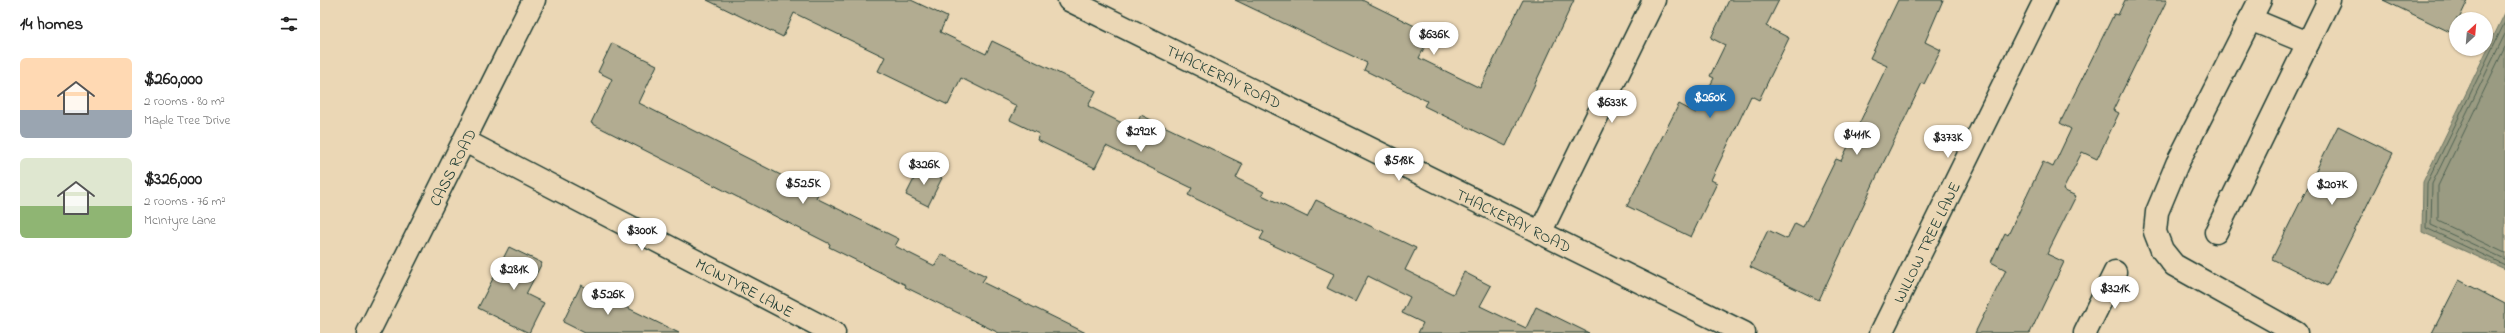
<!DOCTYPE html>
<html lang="en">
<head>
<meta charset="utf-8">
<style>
  :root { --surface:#fff; --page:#f2f2f2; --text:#222; --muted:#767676; --accent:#1f6fb2 }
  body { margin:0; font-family:"Indie Flower",sans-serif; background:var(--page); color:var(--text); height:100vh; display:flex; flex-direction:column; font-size:15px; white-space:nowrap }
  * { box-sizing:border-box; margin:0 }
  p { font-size:13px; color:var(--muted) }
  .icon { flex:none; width:22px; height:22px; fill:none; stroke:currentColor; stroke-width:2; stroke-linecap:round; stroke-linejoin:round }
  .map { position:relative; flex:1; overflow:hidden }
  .side { display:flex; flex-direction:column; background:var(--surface); width:320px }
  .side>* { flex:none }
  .needle { width:26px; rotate:26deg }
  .buttons { position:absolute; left:2129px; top:12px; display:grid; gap:8px }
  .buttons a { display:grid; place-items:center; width:44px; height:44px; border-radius:50%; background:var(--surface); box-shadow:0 1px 3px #0004; font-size:20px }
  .price { position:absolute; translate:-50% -34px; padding:0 9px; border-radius:14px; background:#fff; color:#222; font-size:13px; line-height:26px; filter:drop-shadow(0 1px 2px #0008) }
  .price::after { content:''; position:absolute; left:50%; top:24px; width:12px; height:9px; margin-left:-6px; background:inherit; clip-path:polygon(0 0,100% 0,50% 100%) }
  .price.active { background:var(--accent); color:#fff }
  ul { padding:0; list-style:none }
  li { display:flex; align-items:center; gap:12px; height:100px; padding:0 20px }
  li span { display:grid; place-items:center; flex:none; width:112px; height:80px; border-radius:6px; color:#555 }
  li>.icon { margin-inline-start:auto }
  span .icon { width:48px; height:48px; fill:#fffc; stroke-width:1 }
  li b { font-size:17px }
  h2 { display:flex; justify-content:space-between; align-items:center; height:48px; padding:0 20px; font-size:17px }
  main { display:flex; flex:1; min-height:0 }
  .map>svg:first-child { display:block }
  .water { fill:#9a9b82; stroke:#697563 }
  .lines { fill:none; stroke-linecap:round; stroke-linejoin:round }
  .shore { stroke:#506353; stroke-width:1 }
  .building { fill:#b2ac91; stroke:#1f3d34 }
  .minor-casing { stroke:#1f3d34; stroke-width:25 }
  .minor { stroke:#ebd7b5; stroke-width:22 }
  .labels { text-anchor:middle; stroke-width:3; stroke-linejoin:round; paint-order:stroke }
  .street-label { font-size:16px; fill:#1f3d34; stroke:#ebd7b5 }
</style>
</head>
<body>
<main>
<section class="side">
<h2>14 homes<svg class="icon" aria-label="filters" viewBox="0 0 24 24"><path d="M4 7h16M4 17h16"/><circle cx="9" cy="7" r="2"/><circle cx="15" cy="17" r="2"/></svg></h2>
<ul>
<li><span style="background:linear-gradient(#ffd9b3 65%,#9aa5b1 0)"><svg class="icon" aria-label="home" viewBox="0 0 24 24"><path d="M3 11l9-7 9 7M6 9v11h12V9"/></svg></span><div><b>$260,000</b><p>2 rooms · 80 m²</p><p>Maple Tree Drive</p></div></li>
<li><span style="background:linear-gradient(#dfe7d0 60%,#8fb573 0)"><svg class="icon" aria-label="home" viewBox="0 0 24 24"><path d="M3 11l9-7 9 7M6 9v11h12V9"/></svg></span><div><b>$326,000</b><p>2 rooms · 76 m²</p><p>McIntyre Lane</p></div></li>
</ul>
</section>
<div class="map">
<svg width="2185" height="333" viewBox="0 0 2185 333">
  <rect width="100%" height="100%" fill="#ebd7b5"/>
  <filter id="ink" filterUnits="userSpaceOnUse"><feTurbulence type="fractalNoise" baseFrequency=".025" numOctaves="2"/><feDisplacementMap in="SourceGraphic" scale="8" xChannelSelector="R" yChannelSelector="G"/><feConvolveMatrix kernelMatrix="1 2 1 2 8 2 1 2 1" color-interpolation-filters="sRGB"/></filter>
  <g filter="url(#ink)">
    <!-- water -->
    <path class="water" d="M 2185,13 L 2185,269 L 2102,232 L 2103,182 Z"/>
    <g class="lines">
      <!-- shore -->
      <g class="shore">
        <path d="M 2185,22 L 2107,183 L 2106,228 L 2185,265"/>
        <path d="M 2185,34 L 2112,184 L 2111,225 L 2185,259"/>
        <path d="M 2185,47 L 2118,186 L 2118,221 L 2185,253"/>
      </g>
    </g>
    <!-- building -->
    <g class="building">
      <path d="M 387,0 L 591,0 L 627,17 L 620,32 L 666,54 L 672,41 L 776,91 L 768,106 L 814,129 L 821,115 L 923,164 L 916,178 L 944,192 L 942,195 L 987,217 L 996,200 L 1096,248 L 1085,270 L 1133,294 L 1144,272 L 1171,286 L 1160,306 L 1206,328 L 1216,307 L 1269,333 L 1098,333 L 1103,323 L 1082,313 L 1090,297 L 1048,276 L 1035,302 L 1007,288 L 1014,274 L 940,239 L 944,232 L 868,195 L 872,188 L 786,146 L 775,168 L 717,140 L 719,134 L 690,120 L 697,106 L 641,78 L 628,105 L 558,71 L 565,57 L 474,13 L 463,37 Z"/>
      <path d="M 915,0 L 1042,0 L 1111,34 L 1099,58 L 1160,88 L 1203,0 L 1254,0 L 1186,146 L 1104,106 L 1107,101 L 1044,70 L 1047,63 Z"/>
      <path d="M 1409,0 L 1459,0 L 1446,26 L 1469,38 L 1439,100 L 1431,96 L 1391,180 L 1397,183 L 1371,237 L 1307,206 L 1359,104 L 1376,113 L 1394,78 L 1390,76 L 1405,45 L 1391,38 Z"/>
      <path d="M 1578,0 L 1623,0 L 1605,42 L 1621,50 L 1604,84 L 1602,83 L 1556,178 L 1499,300 L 1430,267 L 1448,230 L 1467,239 L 1475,223 L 1483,227 L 1516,159 L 1521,161 L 1567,66 L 1550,58 Z"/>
      <path d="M 1805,0 L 1847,0 L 1793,110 L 1799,113 L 1777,159 L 1762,152 L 1743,190 L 1756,196 L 1727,254 L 1744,262 L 1710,333 L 1655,333 L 1686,270 L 1671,262 L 1685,233 L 1688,235 L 1723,162 L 1733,167 L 1751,129 L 1740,123 L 1794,14 L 1798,15 Z"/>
      <path d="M 2063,0 L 2148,0 L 2139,19 L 2136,19 L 2132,33 Z"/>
      <path d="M 292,43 L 337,65 L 319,103 L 498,194 L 496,198 L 579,239 L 575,246 L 615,266 L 621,254 L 666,276 L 662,282 L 766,333 L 679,333 L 585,287 L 586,285 L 509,247 L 510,244 L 271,123 L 292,79 L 278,72 Z"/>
      <path d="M 2018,126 L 2073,153 L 2007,286 L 1952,259 Z"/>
      <path d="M 600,167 L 622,178 L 608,206 L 586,195 Z"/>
      <path d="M 189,247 L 222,263 L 206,294 L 224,303 L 209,333 L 158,308 Z"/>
      <path d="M 2139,280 L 2185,304 L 2185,333 L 2112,333 Z"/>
      <path d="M 261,285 L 359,333 L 265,333 L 243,322 Z"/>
    </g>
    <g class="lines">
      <!-- minor casing -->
      <g class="minor-casing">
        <g id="minor">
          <path d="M 749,0 L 1424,333"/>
          <path d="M 1940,0 L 1857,164 L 1837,212 L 1835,232 L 1842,250 L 1854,265 L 1976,333"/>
          <path d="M 1930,19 L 1988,43 L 2009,0"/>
          <path d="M 145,141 L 514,333"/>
          <path d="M 1896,232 L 1988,43"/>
          <path d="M 1220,233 L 1334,0"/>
          <path d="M 48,333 L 214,0"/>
          <path d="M 1561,333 L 1725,0"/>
          <path d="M 1765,333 L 1795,272"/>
        </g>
      </g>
      <!-- minor -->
      <use href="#minor" class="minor"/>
    </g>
  </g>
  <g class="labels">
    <!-- street labels -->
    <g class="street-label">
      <text transform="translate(904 76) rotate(26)" y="6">THACKERAY ROAD</text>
      <text transform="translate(132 167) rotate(-63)" y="6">CASS ROAD</text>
      <text transform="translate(1194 220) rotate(26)" y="6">THACKERAY ROAD</text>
      <text transform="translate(1606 242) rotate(-64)" y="6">WILLOW TREE LANE</text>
      <text transform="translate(425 287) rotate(28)" y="6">MCINTYRE LANE</text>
    </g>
  </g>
</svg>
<div class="buttons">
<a><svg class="needle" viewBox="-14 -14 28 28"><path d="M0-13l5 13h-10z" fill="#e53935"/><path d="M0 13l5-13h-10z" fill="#767676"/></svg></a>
</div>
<b class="price" style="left:1114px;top:56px">$636K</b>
<b class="price active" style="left:1390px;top:119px">$260K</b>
<b class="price" style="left:1292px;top:124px">$633K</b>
<b class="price" style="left:821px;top:153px">$292K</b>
<b class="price" style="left:1537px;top:156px">$411K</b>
<b class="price" style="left:1628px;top:159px">$373K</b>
<b class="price" style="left:1079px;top:182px">$518K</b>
<b class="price" style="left:604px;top:186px">$326K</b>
<b class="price" style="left:483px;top:205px">$525K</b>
<b class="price" style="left:2012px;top:206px">$207K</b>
<b class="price" style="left:322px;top:252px">$300K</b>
<b class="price" style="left:194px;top:291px">$281K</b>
<b class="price" style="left:1795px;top:310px">$321K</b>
<b class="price" style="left:288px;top:316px">$526K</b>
</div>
</main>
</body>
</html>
